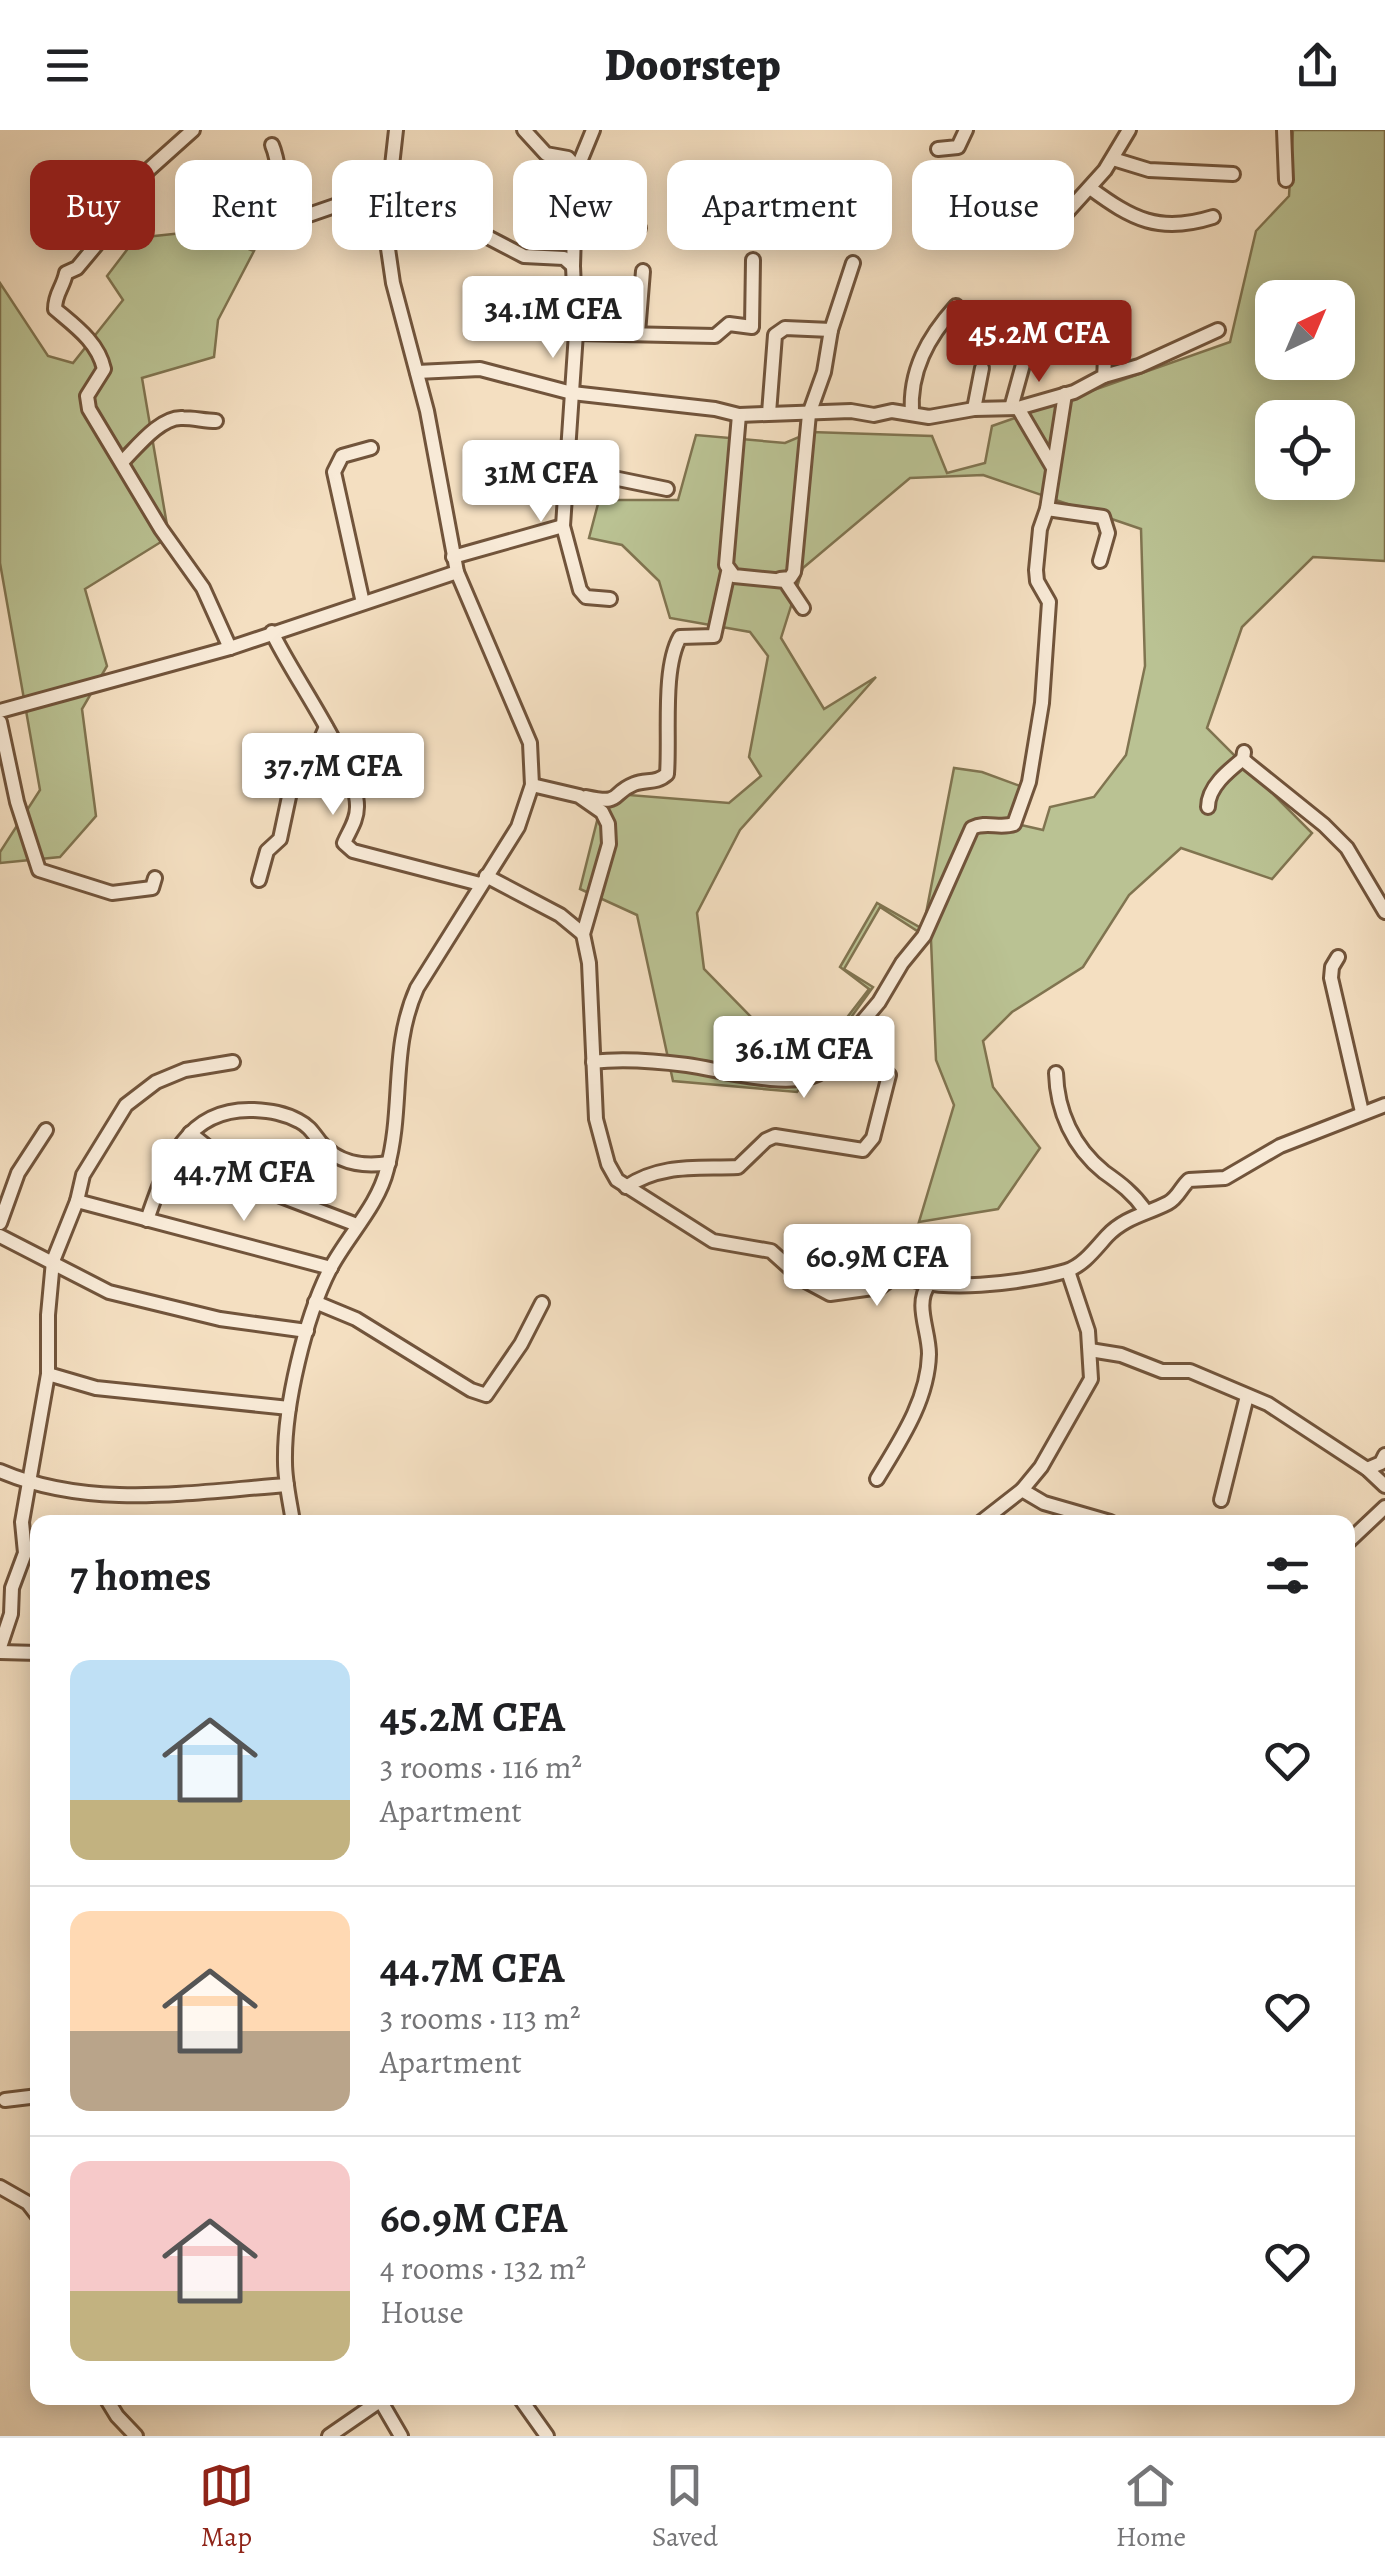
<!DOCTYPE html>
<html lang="en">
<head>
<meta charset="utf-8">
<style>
  :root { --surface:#fff; --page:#f2f2f2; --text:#202124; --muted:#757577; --line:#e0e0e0; --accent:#8f2418 }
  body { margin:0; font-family:Alegreya,serif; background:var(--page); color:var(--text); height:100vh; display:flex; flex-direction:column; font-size:38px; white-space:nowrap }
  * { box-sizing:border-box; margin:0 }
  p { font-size:32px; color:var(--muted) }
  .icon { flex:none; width:55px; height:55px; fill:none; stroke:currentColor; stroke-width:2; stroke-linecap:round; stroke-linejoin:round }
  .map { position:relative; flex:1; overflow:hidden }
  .sheet { position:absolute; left:30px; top:1385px; width:1325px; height:890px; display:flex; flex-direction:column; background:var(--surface); border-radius:20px; box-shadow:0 5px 25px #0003 }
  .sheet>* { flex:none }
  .top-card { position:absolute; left:30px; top:30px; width:1325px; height:90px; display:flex; gap:20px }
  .needle { width:65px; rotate:44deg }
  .controls { position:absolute; left:1255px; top:150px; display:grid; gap:20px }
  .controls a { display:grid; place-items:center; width:100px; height:100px; border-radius:20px; background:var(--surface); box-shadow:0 5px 25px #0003; font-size:50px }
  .price { position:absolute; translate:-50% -85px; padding:0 22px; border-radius:10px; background:#fff; color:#222; font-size:32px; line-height:65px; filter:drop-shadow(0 2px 5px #0008) }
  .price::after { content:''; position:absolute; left:50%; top:60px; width:30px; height:22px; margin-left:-15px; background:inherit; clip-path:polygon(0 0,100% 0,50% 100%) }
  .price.active { background:var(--accent); color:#fff }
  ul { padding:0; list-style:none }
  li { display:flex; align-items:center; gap:30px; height:250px; padding:0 40px }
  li+li { border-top:2px solid var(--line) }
  li span { display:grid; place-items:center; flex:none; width:280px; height:200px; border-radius:20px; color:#555 }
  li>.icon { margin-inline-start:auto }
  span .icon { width:120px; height:120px; fill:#fffc; stroke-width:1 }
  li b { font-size:42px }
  h2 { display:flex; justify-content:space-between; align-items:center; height:120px; padding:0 40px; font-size:42px }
  .chip { padding:0 35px; border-radius:20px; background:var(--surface); box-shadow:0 5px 25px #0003; font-size:35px; line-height:90px }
  .chip.active { background:var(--accent); color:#fff }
  header { display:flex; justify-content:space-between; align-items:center; height:130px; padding:0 40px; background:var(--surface); font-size:45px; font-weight:800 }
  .menu { display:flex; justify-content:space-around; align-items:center; height:140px; border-top:2px solid var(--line); background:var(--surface); font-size:28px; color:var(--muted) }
  .menu a { display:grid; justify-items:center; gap:5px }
  .menu .active { color:var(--accent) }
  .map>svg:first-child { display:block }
  .green { fill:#bac293; stroke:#807450; stroke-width:2.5; fill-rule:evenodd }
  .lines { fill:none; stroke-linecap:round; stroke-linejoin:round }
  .minor-casing { stroke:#71543b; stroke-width:18 }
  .minor { stroke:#f8ead7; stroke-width:12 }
</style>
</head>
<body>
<header><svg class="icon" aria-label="menu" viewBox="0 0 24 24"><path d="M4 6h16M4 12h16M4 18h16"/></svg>Doorstep<svg class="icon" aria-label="share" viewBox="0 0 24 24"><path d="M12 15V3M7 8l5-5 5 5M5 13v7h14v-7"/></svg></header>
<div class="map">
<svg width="1385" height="2306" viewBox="0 0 1385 2306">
  <rect width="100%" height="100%" fill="#f4dfc1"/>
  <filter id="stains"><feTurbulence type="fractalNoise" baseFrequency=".002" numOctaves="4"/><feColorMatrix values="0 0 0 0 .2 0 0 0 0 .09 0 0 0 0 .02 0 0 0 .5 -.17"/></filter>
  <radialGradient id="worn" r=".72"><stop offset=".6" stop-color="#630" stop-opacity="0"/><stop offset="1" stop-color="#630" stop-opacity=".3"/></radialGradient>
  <!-- green -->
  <g class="green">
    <path d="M 1293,0 L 1385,0 L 1385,431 L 1313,427 L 1242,497 L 1207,598 L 1312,703 L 1272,749 L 1181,718 L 1129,765 L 1083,837 L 1012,882 L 983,911 L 993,957 L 1040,1018 L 998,1079 L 919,1092 L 954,975 L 936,930 L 931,810 L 880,777 L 844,839 L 873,857 L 797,962 L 673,951 L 637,785 L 580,759 L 604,663 L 729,673 L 761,646 L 749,627 L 768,526 L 750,502 L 670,488 L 659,451 L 622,415 L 589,408 L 599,370 L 678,370 L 696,305 L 785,313 L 811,302 L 932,306 L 947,343 L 985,333 L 992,296 L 1230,212 L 1256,101 L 1289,66 ZM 1272,168 L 1338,168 L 1338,232 L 1272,232 ZM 1272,288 L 1338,288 L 1338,352 L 1272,352 ZM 983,345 L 1141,399 L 1145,536 L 1126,625 L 1094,667 L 1050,677 L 1043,700 L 1021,695 L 1020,656 L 982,642 L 954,638 L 923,799 L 877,773 L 840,837 L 869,859 L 805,942 L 704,839 L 697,783 L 740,700 L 876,547 L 824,579 L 781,508 L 803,438 L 910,348 Z"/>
    <path d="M 201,101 L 254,121 L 218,190 L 214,227 L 142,248 L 169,407 L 85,459 L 107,536 L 82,579 L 96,686 L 60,727 L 0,733 L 0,722 L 40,660 L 0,433 L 0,153 L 48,226 L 73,233 L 123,170 L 107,146 L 136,108 Z"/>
  </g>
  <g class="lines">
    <!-- minor casing -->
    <g class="minor-casing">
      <g id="minor">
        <path d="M 193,0 L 145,43 L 122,84 L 77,138 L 66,143 C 63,158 55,163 55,179 C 75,196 98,212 104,239 L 87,266 L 89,279 L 161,399 L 203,458 L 230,518"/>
        <path d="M 524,0 L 546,24 L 568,28 L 576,37 L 573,136 L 576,203 L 715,206 L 729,194 L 752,197 L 753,130"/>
        <path d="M 1284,0 L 1286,50"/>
        <path d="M 272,15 C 282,37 278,76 294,90 L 352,70 L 388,64"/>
        <path d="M 938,19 L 958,17 L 966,0"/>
        <path d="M 1113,29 L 1149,40 L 1233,44"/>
        <path d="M 577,39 L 593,0"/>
        <path d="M 1090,58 C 1132,89 1159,104 1213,87"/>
        <path d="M 1059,91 L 1105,40 L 1129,0"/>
        <path d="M 385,98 L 476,101 L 524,126 L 564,128 L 573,136"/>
        <path d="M 574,110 L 626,110 L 639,98"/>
        <path d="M 576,203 L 563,396 L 580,460 L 586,467 L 610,469"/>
        <path d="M 638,203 L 643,141"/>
        <path d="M 417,242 L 480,239 L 572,263 L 715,279 L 739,285 L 851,281 L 874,285 L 892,281 L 929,287 L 974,279 L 1018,278 L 1074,262 L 1104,246 C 1106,228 1102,204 1115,190"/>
        <path d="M 1104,246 L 1139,236 L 1218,200"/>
        <path d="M 1011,278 L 1027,220"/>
        <path d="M 1018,278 L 1052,336"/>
        <path d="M 974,279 L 982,238"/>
        <path d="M 769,283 L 775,205 L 785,198 L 831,200"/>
        <path d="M 912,284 C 909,241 928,207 956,176"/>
        <path d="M 739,285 L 726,435 L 734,446 L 785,451 L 803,478"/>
        <path d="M 123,331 C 137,317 161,286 183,288 C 194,288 205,291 216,291"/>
        <path d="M 565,338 L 667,359"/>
        <path d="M 1047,379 L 1103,387 L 1108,403 L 1100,431"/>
        <path d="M 453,427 L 563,396"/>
        <path d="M 780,449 L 790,448 L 794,442 L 809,284 L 824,242 L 831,200 L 853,133"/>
        <path d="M 363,473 L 334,342 L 342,326 L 371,318"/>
        <path d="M 272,502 C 292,546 358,634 357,677 C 357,691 349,701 344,713 L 353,721 L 480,754"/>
        <path d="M 0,581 L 230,518 L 457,442"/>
        <path d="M 0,592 L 17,672 L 39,740 L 112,763 L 152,758 L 155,748"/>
        <path d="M 1244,622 L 1243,629 L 1247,633 L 1324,695 L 1347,718 L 1385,782"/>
        <path d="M 532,655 L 579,666 L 602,682 L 608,694 L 609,714 L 583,804 L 589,833 L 596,989 L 608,1034 L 617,1050 L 713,1111 L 771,1121 L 802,1149 L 830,1164 L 880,1157 L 899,1143 C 932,1166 1028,1152 1066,1141 C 1083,1136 1096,1118 1107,1106 C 1125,1087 1147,1084 1168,1073 C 1178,1068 1181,1057 1189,1050 L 1225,1048 L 1280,1016 L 1385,975"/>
        <path d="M 586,667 C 624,675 609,664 634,654 C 646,649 656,654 667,644 C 670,606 662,539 680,507 L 714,506 L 728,442"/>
        <path d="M 1208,677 C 1208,657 1228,641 1243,629"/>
        <path d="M 486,746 L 560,785 L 583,804"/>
        <path d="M 259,750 L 267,721 L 280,709 L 293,648 L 316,620 L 326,597"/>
        <path d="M 1338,827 L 1332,837 L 1331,848 L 1362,982"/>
        <path d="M 593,932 C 624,928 656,931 687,935 C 722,940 787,959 818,944 L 879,872 L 902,833 L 924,806 L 972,698 C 986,691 1000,699 1014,694 L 1029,652 L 1042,573 L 1049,472 L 1037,451 L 1036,440 L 1040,399 L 1047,379 L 1065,264"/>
        <path d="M 1056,943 C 1057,981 1073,1017 1104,1042 C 1121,1054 1133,1063 1145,1080"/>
        <path d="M 190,1003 L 257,1057 L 357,1095"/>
        <path d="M 626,1057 C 662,1033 698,1039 738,1037 L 766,1010 L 775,1006 L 863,1020 L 873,1008 L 889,945"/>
        <path d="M 77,1071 L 331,1138"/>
        <path d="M 147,1090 C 166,1035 185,977 254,980 C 271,981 284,983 299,991 C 309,996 313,1003 320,1012 C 338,1034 363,1037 389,1033"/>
        <path d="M 0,1093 L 18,1043 L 46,1000"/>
        <path d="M 0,1106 L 109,1162 L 220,1189 L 307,1201"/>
        <path d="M 315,1172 L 356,1189 L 471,1260 L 486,1265 L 521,1214 L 542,1173"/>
        <path d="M 1090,1220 L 1121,1225 L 1162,1241 L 1190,1241 L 1268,1274 L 1367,1339 L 1385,1356"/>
        <path d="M 48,1244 L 96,1258 L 289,1278"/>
        <path d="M 1367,1339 L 1381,1333 L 1385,1325"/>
        <path d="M 0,1341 C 91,1380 192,1362 287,1355"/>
        <path d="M 877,1349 C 900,1311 928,1270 929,1224 C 929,1200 914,1174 929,1154"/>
        <path d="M 1022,1360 L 1044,1373 L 1110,1392"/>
        <path d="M 1221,1370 L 1247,1266"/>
        <path d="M 293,1392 C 290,1372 285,1352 285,1332 C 284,1276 305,1188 330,1139 C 348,1105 378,1076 387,1039 C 404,978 390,918 417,858 L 518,697 L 532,655 L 530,613 L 457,442 L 427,281 L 393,153 L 385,98 L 396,0"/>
        <path d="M 981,1392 L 1022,1360 L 1041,1337 L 1091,1249 L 1088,1201 L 1068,1141"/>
        <path d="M 1348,1412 L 1385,1377"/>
        <path d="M 0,1517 L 11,1484 L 12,1458 L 25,1423 L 22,1392 L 48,1244 L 48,1185 L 53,1131 L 77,1071 L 83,1045 L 126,975 L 156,952 L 185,940 L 233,932"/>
        <path d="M 0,1522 L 38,1523"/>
        <path d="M 5,1970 L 38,1966"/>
        <path d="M 0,2057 L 28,2073 L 38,2086"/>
        <path d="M 106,2268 L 117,2286 L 136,2306"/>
        <path d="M 520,2268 L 547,2306"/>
        <path d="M 380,2270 L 401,2306"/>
        <path d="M 329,2306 L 384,2268"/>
      </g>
    </g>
    <!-- minor -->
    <use href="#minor" class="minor"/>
  </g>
  <rect width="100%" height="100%" filter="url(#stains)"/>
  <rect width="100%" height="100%" fill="url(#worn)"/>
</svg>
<div class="controls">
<a><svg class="needle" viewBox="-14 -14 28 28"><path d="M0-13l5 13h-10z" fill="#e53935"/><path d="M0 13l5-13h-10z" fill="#757577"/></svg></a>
<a><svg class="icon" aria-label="locate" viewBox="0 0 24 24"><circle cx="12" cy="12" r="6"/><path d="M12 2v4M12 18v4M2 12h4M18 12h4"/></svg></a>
</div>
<b class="price" style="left:553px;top:231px">34.1M CFA</b>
<b class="price active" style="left:1039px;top:255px">45.2M CFA</b>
<b class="price" style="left:541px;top:395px">31M CFA</b>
<b class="price" style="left:333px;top:688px">37.7M CFA</b>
<b class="price" style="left:804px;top:971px">36.1M CFA</b>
<b class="price" style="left:244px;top:1094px">44.7M CFA</b>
<b class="price" style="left:877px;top:1179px">60.9M CFA</b>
<div class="top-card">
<a class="chip active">Buy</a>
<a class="chip">Rent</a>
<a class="chip">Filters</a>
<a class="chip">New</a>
<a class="chip">Apartment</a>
<a class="chip">House</a>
</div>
<section class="sheet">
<h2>7 homes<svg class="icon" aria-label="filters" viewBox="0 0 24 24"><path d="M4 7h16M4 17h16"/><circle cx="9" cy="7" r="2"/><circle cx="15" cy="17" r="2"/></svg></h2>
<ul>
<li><span style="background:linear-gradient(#bfe0f5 70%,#c2b280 0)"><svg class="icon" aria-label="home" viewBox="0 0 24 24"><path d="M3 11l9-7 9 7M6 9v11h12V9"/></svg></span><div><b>45.2M CFA</b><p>3 rooms · 116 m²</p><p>Apartment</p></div><svg class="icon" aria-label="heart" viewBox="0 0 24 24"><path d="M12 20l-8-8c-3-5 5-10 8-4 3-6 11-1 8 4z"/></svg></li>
<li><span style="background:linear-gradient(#ffd9b3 60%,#b9a48a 0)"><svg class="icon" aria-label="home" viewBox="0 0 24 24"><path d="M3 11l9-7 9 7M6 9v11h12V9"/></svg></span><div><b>44.7M CFA</b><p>3 rooms · 113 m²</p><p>Apartment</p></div><svg class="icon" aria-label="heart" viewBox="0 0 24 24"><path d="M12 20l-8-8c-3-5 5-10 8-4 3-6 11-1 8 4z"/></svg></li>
<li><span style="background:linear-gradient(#f6c9c9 65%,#c2b280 0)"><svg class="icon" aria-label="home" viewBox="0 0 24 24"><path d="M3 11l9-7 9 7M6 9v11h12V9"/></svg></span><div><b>60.9M CFA</b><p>4 rooms · 132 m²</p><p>House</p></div><svg class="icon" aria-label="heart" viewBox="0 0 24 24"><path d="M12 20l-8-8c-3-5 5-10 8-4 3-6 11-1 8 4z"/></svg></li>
</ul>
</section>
</div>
<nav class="menu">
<a class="active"><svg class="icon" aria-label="map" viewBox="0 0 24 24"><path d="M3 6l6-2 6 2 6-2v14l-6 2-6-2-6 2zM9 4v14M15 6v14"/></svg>Map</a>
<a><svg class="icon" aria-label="saved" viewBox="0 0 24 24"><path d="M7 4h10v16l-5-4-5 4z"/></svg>Saved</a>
<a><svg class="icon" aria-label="home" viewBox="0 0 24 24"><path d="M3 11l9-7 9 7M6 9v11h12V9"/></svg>Home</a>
</nav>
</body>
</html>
